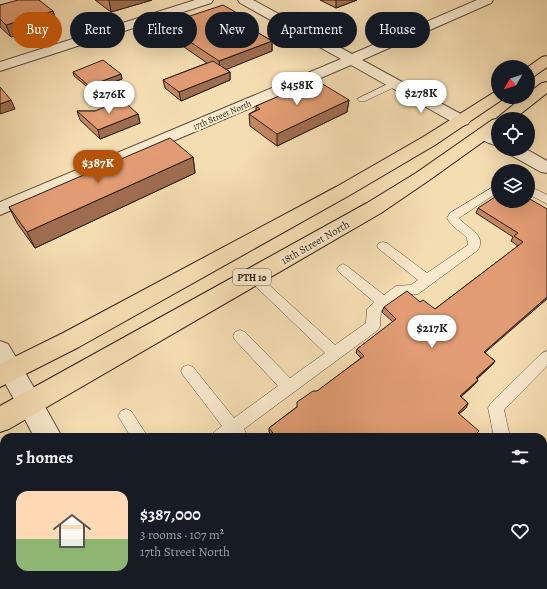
<!DOCTYPE html>
<html lang="en">
<head>
<meta charset="utf-8">
<style>
  :root { --surface:#171b24; --page:#20242c; --text:#f1f3f6; --muted:#9ea1a6; --line:#363941; --accent:#b45309 }
  body { margin:0; font-family:Alegreya,serif; background:var(--page); color:var(--text); height:100vh; display:flex; flex-direction:column; font-size:15px; white-space:nowrap }
  * { box-sizing:border-box; margin:0 }
  p { font-size:13px; color:var(--muted) }
  .icon { flex:none; width:22px; height:22px; fill:none; stroke:currentColor; stroke-width:2; stroke-linecap:round; stroke-linejoin:round }
  .map { position:relative; flex:1; overflow:hidden }
  .panel { position:absolute; left:0px; top:433px; width:547px; height:156px; display:flex; flex-direction:column; background:var(--surface); border-radius:12px 12px 0 0; box-shadow:0 4px 16px #0002 }
  .panel>* { flex:none }
  .guide { position:absolute; left:12px; top:12px; width:523px; height:36px; display:flex; gap:8px }
  .needle { width:26px; rotate:231deg }
  .tools { position:absolute; left:491px; top:60px; display:grid; gap:8px }
  .tools a { display:grid; place-items:center; width:44px; height:44px; border-radius:50%; background:var(--surface); box-shadow:0 4px 16px #0002; font-size:20px }
  .price { position:absolute; translate:-50% -34px; padding:0 9px; border-radius:14px; background:#fff; color:#222; font-size:13px; line-height:26px; filter:drop-shadow(0 1px 2px #0008) }
  .price::after { content:''; position:absolute; left:50%; top:24px; width:12px; height:9px; margin-left:-6px; background:inherit; clip-path:polygon(0 0,100% 0,50% 100%) }
  .price.selected { background:var(--accent); color:#fff }
  ul { padding:0; list-style:none }
  li { display:flex; align-items:center; gap:12px; height:100px; padding:0 16px }
  li+li { border-top:1px solid var(--line) }
  li span { display:grid; place-items:center; flex:none; width:112px; height:80px; border-radius:12px; color:#555 }
  li>.icon { margin-inline-start:auto }
  span .icon { width:48px; height:48px; fill:#fffc; stroke-width:1 }
  li b { font-size:17px }
  h2 { display:flex; justify-content:space-between; align-items:center; height:48px; padding:0 16px; font-size:17px }
  .chip { padding:0 14px; border-radius:18px; background:var(--surface); box-shadow:0 4px 16px #0002; font-size:14px; line-height:36px }
  .chip.selected { background:var(--accent); color:#fff }
  .map>svg:first-child { display:block }
  .lines { fill:none; stroke-linecap:round; stroke-linejoin:round }
  .service-casing { stroke:#5c4d3e; stroke-width:1 }
  .minor-casing { stroke:#5c4d3e; stroke-width:2 }
  .tertiary-casing { stroke:#5c4d3e; stroke-width:2 }
  .primary-casing { stroke:#291d18; stroke-width:2 }
  .service { fill:#f8e9cd; fill-rule:evenodd }
  .minor { fill:#f8e9cd; fill-rule:evenodd }
  .tertiary { fill:#f8e9cd; fill-rule:evenodd }
  .primary { fill:#f5ddb2; fill-rule:evenodd }
  .wall { fill:#c28663; stroke:#291d18 }
  .shaded-wall { fill:#9e6d50; stroke:#291d18 }
  .building { fill:#e19c73; stroke:#291d18 }
  .labels { text-anchor:middle; stroke-width:4; stroke-linejoin:round; paint-order:stroke }
  .far-street-label { font-size:9px; fill:#291d18; stroke:#f8e9cd }
  .shield { fill:#f8e9cd; stroke:#675a4e; stroke-width:1 }
  .shield-label { font-size:10px; font-weight:bold; fill:#291d18 }
  .street-label { font-size:11px; fill:#291d18; stroke:#f8e9cd }
</style>
</head>
<body>
<div class="map">
<svg width="547" height="589" viewBox="0 0 547 589">
  <rect width="100%" height="100%" fill="#f5ddb2"/>
  <filter id="stains"><feTurbulence type="fractalNoise" baseFrequency=".005" numOctaves="4"/><feColorMatrix values="0 0 0 0 .2 0 0 0 0 .09 0 0 0 0 .02 0 0 0 .5 -.17"/></filter>
  <radialGradient id="worn" r=".72"><stop offset=".6" stop-color="#630" stop-opacity="0"/><stop offset="1" stop-color="#630" stop-opacity=".3"/></radialGradient>
  <g class="lines">
    <!-- service casing -->
    <g class="service-casing">
      <g id="service">
        <path d="M 394,81 L 398,84 L 397,86 L 365,101 L 359,101 L 357,99 Z"/>
        <path d="M 498,184 L 498,192 L 459,218 C 466,228 487,234 478,250 L 418,294 L 404,295 L 381,311 L 380,326 L 378,330 L 244,429 L 248,437 L 212,437 L 214,432 L 222,426 L 183,375 L 181,371 L 183,367 L 188,365 L 193,367 L 234,418 L 278,386 L 235,340 L 233,336 L 235,332 L 240,330 L 245,332 L 290,378 L 325,353 L 249,280 L 247,277 L 249,274 L 253,272 L 257,274 L 335,345 L 366,323 L 367,309 L 374,302 L 339,272 L 337,269 L 339,266 L 343,264 L 347,266 L 384,295 L 396,286 L 411,285 L 418,280 L 379,249 L 377,246 L 379,243 L 383,242 L 387,243 L 427,273 L 468,245 L 467,238 C 460,230 452,228 447,218 L 450,213 Z"/>
        <path d="M 528,185 L 547,195 L 547,204 L 528,194 Z"/>
        <path d="M 547,351 L 547,366 L 504,410 L 510,437 L 494,437 L 488,408 L 491,403 L 542,353 Z"/>
        <path d="M 126,409 L 131,411 L 148,437 L 131,437 L 118,416 L 121,411 Z"/>
        <path d="M 228,585 L 248,585 L 250,589 L 229,589 Z"/>
        <path d="M 353,585 L 374,585 L 373,589 L 351,589 Z"/>
      </g>
    </g>
    <!-- minor casing -->
    <g class="minor-casing">
      <g id="minor">
        <path d="M 195,0 L 213,0 L 211,3 L 0,71 L 0,62 Z"/>
        <path d="M 238,0 L 253,0 L 352,54 L 477,0 L 493,0 L 491,3 L 362,60 L 468,118 L 470,121 L 468,124 L 462,126 L 456,124 L 351,65 L 0,215 L 0,202 L 341,59 L 240,3 Z"/>
        <path d="M 484,128 L 498,134 L 498,146 C 490,144 480,140 476,133 L 478,130 Z"/>
        <path d="M 505,149 L 526,149 L 547,161 L 547,173 L 541,172 L 507,153 Z"/>
        <path d="M 30,392 L 39,396 L 62,437 L 34,437 L 17,404 L 21,396 Z"/>
        <path d="M 547,475 L 547,507 L 543,508 L 543,476 Z"/>
        <path d="M 114,585 L 146,585 L 148,589 L 116,589 Z"/>
        <path d="M 443,585 L 477,585 L 475,589 L 441,589 Z"/>
      </g>
    </g>
    <!-- tertiary casing -->
    <g class="tertiary-casing">
      <path id="tertiary" d="M 0,341 L 8,344 L 39,396 L 43,404 L 39,412 L 30,416 L 21,412 L 0,374 Z"/>
    </g>
    <!-- primary casing -->
    <g class="primary-casing">
      <g id="primary">
        <path d="M 547,56 L 547,67 L 533,77 L 528,78 L 528,67 L 542,57 Z"/>
        <path d="M 547,82 L 547,93 L 514,119 L 498,119 L 498,131 L 428,181 L 381,213 L 9,429 L 0,432 L 0,406 L 367,203 L 416,173 L 492,120 L 496,119 L 523,97 L 528,97 L 528,93 L 542,83 Z"/>
        <path d="M 498,91 L 498,97 L 505,97 L 503,99 L 435,145 L 350,195 L 79,347 L 0,387 L 0,364 L 63,333 L 336,187 L 423,137 L 493,93 Z"/>
      </g>
    </g>
    <!-- service -->
    <use href="#service" class="service"/>
    <!-- minor -->
    <use href="#minor" class="minor"/>
    <!-- tertiary -->
    <use href="#tertiary" class="tertiary"/>
    <!-- primary -->
    <use href="#primary" class="primary"/>
  </g>
  <!-- wall -->
  <g class="wall">
    <path d="M 95,0 L 152,0 L 111,12 Z"/>
    <path d="M 320,0 L 357,0 L 336,8 Z"/>
    <path d="M 0,5 L 53,11 L 57,23 L 11,37 L 0,27 Z"/>
    <path d="M 187,17 L 246,18 L 246,26 L 272,41 L 272,51 L 226,69 L 230,72 L 230,80 L 181,101 L 165,88 L 163,80 L 207,63 L 174,40 L 172,30 L 188,25 Z"/>
    <path d="M 73,72 L 121,74 L 122,79 L 91,90 L 74,76 Z"/>
    <path d="M 349,100 L 347,112 L 277,146 L 250,126 L 249,114 L 256,110 L 256,106 Z"/>
    <path d="M 77,111 L 95,111 L 138,114 L 140,123 L 100,139 L 80,120 Z"/>
    <path d="M 193,157 L 195,173 L 35,248 L 17,223 L 9,207 Z"/>
    <path d="M 478,208 L 547,209 L 485,353 L 495,361 L 492,365 L 477,379 L 478,380 L 475,384 L 461,397 L 468,403 L 466,408 L 459,414 L 476,435 L 474,437 L 273,437 L 269,432 L 269,428 L 361,358 L 356,353 L 357,349 L 393,322 L 382,312 L 384,307 L 420,302 L 435,309 L 518,246 L 511,241 L 513,237 L 476,213 Z"/>
  </g>
  <!-- shaded-wall -->
  <g class="shaded-wall">
    <path d="M 109,0 L 152,0 L 111,12 Z"/>
    <path d="M 336,0 L 357,0 L 336,8 Z"/>
    <path d="M 53,11 L 57,23 L 11,37 L 6,25 Z"/>
    <path d="M 246,18 L 246,28 L 238,21 Z"/>
    <path d="M 272,41 L 272,51 L 220,72 L 219,61 Z"/>
    <path d="M 230,72 L 230,80 L 181,101 L 179,92 Z"/>
    <path d="M 121,74 L 122,79 L 91,90 L 89,86 Z"/>
    <path d="M 11,100 L 15,109 L 0,114 L 0,104 Z"/>
    <path d="M 349,100 L 347,112 L 277,146 L 277,134 Z"/>
    <path d="M 138,114 L 140,123 L 100,139 L 98,130 Z"/>
    <path d="M 193,157 L 195,173 L 35,248 L 27,232 Z"/>
    <path d="M 547,297 L 547,299 L 481,356 L 484,352 Z"/>
    <path d="M 495,361 L 492,365 L 473,382 L 476,378 Z"/>
    <path d="M 478,380 L 475,384 L 457,400 L 460,396 Z"/>
    <path d="M 468,403 L 466,408 L 455,417 L 458,413 Z"/>
  </g>
  <!-- building -->
  <g class="building">
    <path d="M 18,0 L 39,0 L 53,11 L 6,25 L 0,19 L 0,5 Z"/>
    <path d="M 223,5 L 246,18 L 238,21 L 272,41 L 219,61 L 172,30 L 195,22 L 187,17 Z"/>
    <path d="M 103,60 L 121,74 L 89,86 L 73,72 Z"/>
    <path d="M 213,61 L 230,72 L 179,92 L 163,80 Z"/>
    <path d="M 316,80 L 349,100 L 277,134 L 249,114 L 260,109 L 256,106 Z"/>
    <path d="M 0,87 L 11,100 L 0,104 Z"/>
    <path d="M 122,100 L 138,114 L 98,130 L 77,111 L 95,111 Z"/>
    <path d="M 170,138 L 193,157 L 27,232 L 9,207 Z"/>
    <path d="M 498,195 L 498,201 L 528,201 L 528,198 L 547,209 L 547,297 L 484,352 L 495,361 L 476,378 L 478,380 L 460,396 L 468,403 L 458,413 L 479,431 L 473,437 L 276,437 L 269,428 L 297,407 L 297,402 L 313,391 L 317,391 L 364,356 L 357,349 L 396,319 L 384,307 L 407,291 L 420,302 L 423,300 L 435,309 L 523,242 L 514,236 L 518,233 L 478,208 Z"/>
  </g>
  <g class="labels">
    <!-- far-street labels -->
    <g class="far-street-label">
      <text transform="translate(222 115) rotate(-23)" y="3">17th Street North</text>
    </g>
    <!-- shield labels -->
    <rect class="shield" x="233" y="269" width="38" height="16" rx="3"/>
    <g class="shield-label">
      <text x="252" y="281">PTH 10</text>
    </g>
    <!-- street labels -->
    <g class="street-label">
      <text transform="translate(315 242) rotate(-30)" y="4">18th Street North</text>
    </g>
  </g>
  <rect width="100%" height="100%" filter="url(#stains)"/>
  <rect width="100%" height="100%" fill="url(#worn)"/>
</svg>
<div class="tools">
<a><svg class="needle" viewBox="-14 -14 28 28"><path d="M0-13l5 13h-10z" fill="#e53935"/><path d="M0 13l5-13h-10z" fill="#9ea1a6"/></svg></a>
<a><svg class="icon" aria-label="locate" viewBox="0 0 24 24"><circle cx="12" cy="12" r="6"/><path d="M12 2v4M12 18v4M2 12h4M18 12h4"/></svg></a>
<a><svg class="icon" aria-label="layers" viewBox="0 0 24 24"><path d="M12 4l9 5-9 5-9-5zM3 14l9 5 9-5"/></svg></a>
</div>
<b class="price" style="left:297px;top:106px">$458K</b>
<b class="price" style="left:421px;top:114px">$278K</b>
<b class="price" style="left:109px;top:115px">$276K</b>
<b class="price selected" style="left:98px;top:184px">$387K</b>
<b class="price" style="left:432px;top:349px">$217K</b>
<div class="guide">
<a class="chip selected">Buy</a>
<a class="chip">Rent</a>
<a class="chip">Filters</a>
<a class="chip">New</a>
<a class="chip">Apartment</a>
<a class="chip">House</a>
</div>
<section class="panel">
<h2>5 homes<svg class="icon" aria-label="filters" viewBox="0 0 24 24"><path d="M4 7h16M4 17h16"/><circle cx="9" cy="7" r="2"/><circle cx="15" cy="17" r="2"/></svg></h2>
<ul>
<li><span style="background:linear-gradient(#ffd9b3 60%,#8fb573 0)"><svg class="icon" aria-label="home" viewBox="0 0 24 24"><path d="M3 11l9-7 9 7M6 9v11h12V9"/></svg></span><div><b>$387,000</b><p>3 rooms · 107 m²</p><p>17th Street North</p></div><svg class="icon" aria-label="heart" viewBox="0 0 24 24"><path d="M12 20l-8-8c-3-5 5-10 8-4 3-6 11-1 8 4z"/></svg></li>
</ul>
</section>
</div>
</body>
</html>
